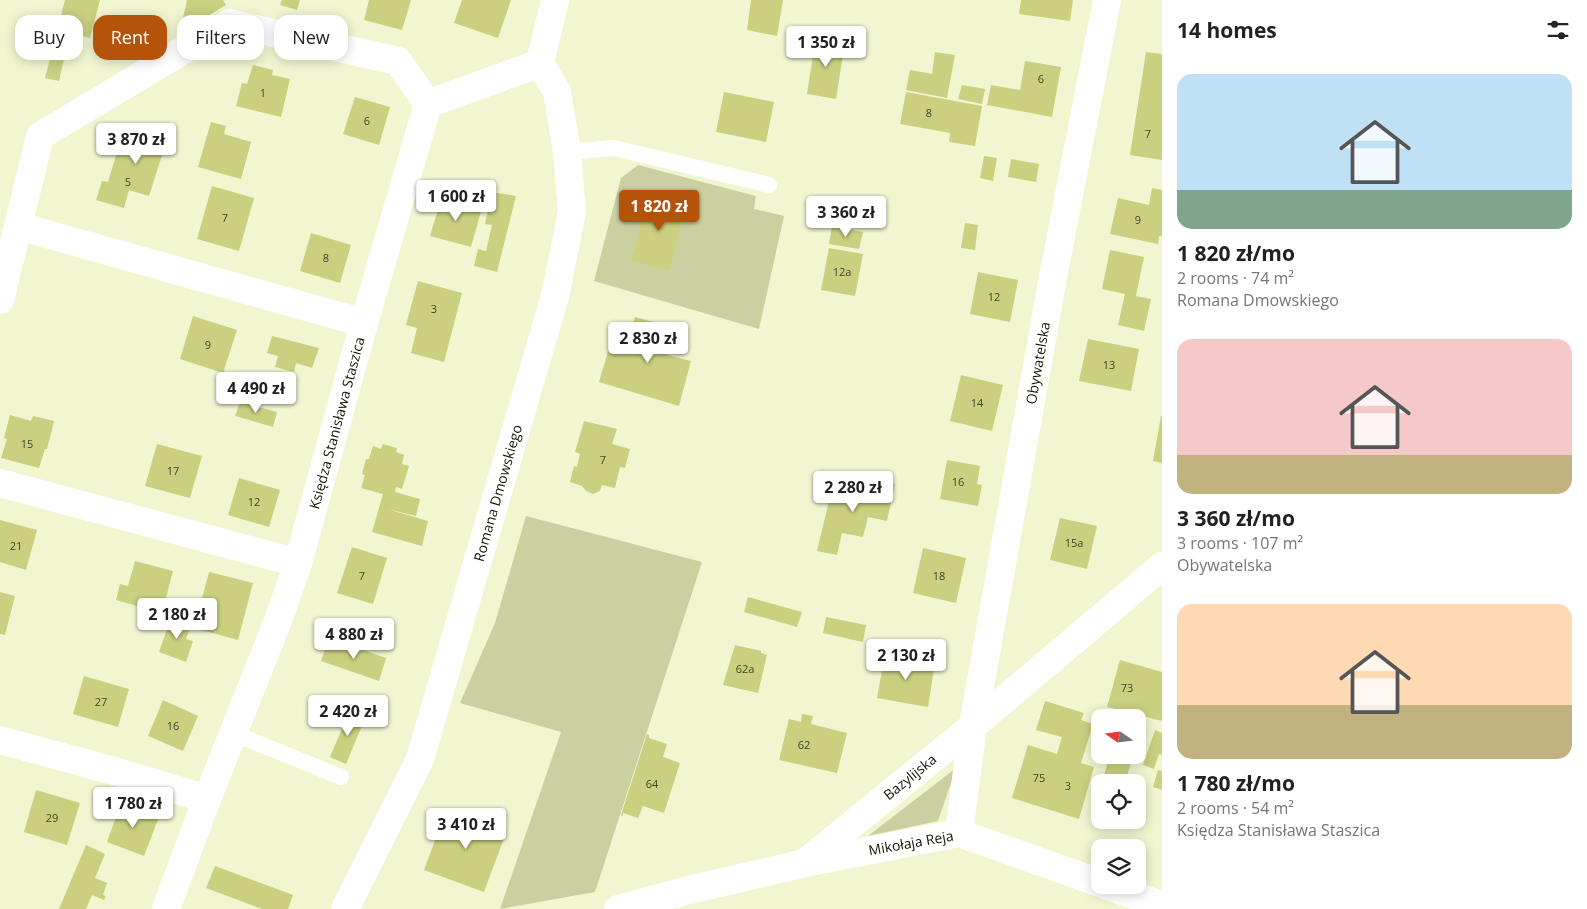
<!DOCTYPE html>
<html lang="en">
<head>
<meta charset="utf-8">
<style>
  :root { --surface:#fff; --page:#f6f6f6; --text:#222; --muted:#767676; --accent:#b45309 }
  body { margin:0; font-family:"Open Sans",sans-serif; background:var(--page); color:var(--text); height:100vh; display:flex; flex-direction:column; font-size:19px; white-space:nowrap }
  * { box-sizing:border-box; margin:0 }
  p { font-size:16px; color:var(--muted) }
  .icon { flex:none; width:28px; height:28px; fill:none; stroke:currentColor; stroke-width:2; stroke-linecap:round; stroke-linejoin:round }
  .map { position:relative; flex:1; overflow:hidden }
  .side { display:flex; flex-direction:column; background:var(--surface); width:425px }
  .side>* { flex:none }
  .hud { position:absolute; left:15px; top:15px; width:475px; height:45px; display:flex; gap:10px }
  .needle { width:32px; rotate:284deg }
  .buttons { position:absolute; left:1091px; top:709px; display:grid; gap:10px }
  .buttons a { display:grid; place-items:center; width:55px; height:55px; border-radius:10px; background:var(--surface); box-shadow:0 2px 12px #0003; font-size:25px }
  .price { position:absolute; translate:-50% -42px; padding:0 11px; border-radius:5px; background:#fff; color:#222; font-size:16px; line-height:32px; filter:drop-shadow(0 1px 2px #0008) }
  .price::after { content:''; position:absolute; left:50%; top:30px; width:15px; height:11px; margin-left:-8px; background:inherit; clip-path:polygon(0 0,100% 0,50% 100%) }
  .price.active { background:var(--accent); color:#fff }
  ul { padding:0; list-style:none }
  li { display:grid; align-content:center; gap:10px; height:265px; padding:0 15px }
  li span { display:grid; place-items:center; height:155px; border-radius:15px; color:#555 }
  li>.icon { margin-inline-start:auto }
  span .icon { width:90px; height:90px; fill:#fffc; stroke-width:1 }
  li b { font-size:21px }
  h2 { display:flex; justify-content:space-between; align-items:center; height:60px; padding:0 15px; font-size:21px }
  .pill { padding:0 18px; border-radius:15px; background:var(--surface); box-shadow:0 2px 12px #0003; font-size:18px; line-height:45px }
  .pill.active { background:var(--accent); color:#fff }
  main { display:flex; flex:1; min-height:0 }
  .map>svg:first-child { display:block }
  .green { fill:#ccd0a0 }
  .building { fill:#cad080 }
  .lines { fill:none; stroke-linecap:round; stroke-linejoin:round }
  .lane { stroke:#fff; stroke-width:16 }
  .street { stroke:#fff; stroke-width:28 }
  .labels { text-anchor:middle; stroke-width:4; stroke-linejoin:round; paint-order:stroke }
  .number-label { font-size:11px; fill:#424427 }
  .street-label { font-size:14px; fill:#151609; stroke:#fff }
</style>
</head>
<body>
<main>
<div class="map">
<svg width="1162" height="909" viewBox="0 0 1162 909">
  <rect width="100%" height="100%" fill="#f1f5d0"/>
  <!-- green -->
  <g class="green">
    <path d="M 638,165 L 756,196 L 754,209 L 784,216 L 759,329 L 594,281 L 621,178 Z"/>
    <path d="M 526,516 L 702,562 L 595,892 L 500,909 L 561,732 L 460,703 L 495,623 Z"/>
    <path d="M 956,768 L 938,821 L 868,836 Z"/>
  </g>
  <!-- building -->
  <g class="building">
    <path d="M 65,0 L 100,0 L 90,38 L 70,33 L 59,81 L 45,78 Z"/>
    <path d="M 187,0 L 223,0 L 226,5 L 188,28 L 183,18 Z"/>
    <path d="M 282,0 L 300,0 L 297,10 L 280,5 Z"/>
    <path d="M 369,0 L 411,0 L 402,30 L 364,20 Z"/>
    <path d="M 462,0 L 511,0 L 498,38 L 454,23 Z"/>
    <path d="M 751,0 L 783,0 L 777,36 L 747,30 Z"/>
    <path d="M 1021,0 L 1073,0 L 1070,21 L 1019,14 Z"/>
    <path d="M 816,37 L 845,42 L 836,99 L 807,94 Z"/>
    <path d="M 935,52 L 955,55 L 947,98 L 906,90 L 910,70 L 932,74 Z"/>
    <path d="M 1146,52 L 1162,54 L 1162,160 L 1130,155 Z"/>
    <path d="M 1025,61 L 1061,67 L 1052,117 L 987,105 L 991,85 L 1020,90 Z"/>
    <path d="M 253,65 L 273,70 L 272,75 L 290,79 L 281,117 L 236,106 L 242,83 L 247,84 Z"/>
    <path d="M 962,85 L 985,89 L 982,104 L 958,99 Z"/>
    <path d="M 724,92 L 774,102 L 766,142 L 716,132 Z"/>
    <path d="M 906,92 L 982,106 L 975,146 L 949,142 L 950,133 L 900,124 Z"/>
    <path d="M 355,97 L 390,107 L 379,145 L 343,134 Z"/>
    <path d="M 211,122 L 226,126 L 224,134 L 251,142 L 241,179 L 198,167 Z"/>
    <path d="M 147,123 L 176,132 L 170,151 L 164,149 L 149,196 L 129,190 L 124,208 L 96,200 L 102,181 L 108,182 L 123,132 L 142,138 Z"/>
    <path d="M 984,156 L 997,158 L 993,181 L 980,178 Z"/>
    <path d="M 1011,159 L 1039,164 L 1036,182 L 1008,177 Z"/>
    <path d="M 212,186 L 254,198 L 239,251 L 197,239 Z"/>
    <path d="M 1152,188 L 1162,190 L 1162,236 L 1159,236 L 1158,244 L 1110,234 L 1118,198 L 1149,205 Z"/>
    <path d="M 492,192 L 516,196 L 497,272 L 474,266 L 478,249 L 486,251 L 492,225 L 485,224 Z"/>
    <path d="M 650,192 L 685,200 L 680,219 L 682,220 L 670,270 L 631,261 Z"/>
    <path d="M 442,196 L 482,208 L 471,247 L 430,236 Z"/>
    <path d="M 965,223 L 978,225 L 975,250 L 961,248 Z"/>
    <path d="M 832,226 L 863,232 L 859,249 L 829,244 Z"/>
    <path d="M 311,233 L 351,245 L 340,283 L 300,271 Z"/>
    <path d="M 829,248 L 863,254 L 855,296 L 821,290 Z"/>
    <path d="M 1110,250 L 1144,257 L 1136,296 L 1151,299 L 1144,331 L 1118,325 L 1125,294 L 1102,289 Z"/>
    <path d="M 978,272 L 1018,280 L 1010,322 L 970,314 Z"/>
    <path d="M 418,281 L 462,293 L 444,362 L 411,353 L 417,328 L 406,325 Z"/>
    <path d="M 193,316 L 237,330 L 223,373 L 180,359 Z"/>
    <path d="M 635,317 L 675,328 L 667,355 L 691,361 L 679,406 L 599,382 L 609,348 L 628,354 L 632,340 L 628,339 Z"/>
    <path d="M 272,336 L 319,348 L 312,368 L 296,363 L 294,372 L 275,367 L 278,356 L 267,353 Z"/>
    <path d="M 1088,339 L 1139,349 L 1131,391 L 1079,381 Z"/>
    <path d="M 961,375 L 1003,385 L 992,431 L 950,421 Z"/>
    <path d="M 240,402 L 277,412 L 273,427 L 235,416 Z"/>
    <path d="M 10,415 L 31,421 L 33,416 L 54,421 L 47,449 L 45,449 L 39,468 L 1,458 L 7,439 L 4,438 Z"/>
    <path d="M 1161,416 L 1162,416 L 1162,463 L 1153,461 Z"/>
    <path d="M 584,421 L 617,429 L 612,444 L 630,449 L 625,468 L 620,467 L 615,488 L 602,485 L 600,491 L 593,494 L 586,491 L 582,486 L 570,482 L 574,466 L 577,467 L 580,454 L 575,452 Z"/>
    <path d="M 157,444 L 202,456 L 190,498 L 145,486 Z"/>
    <path d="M 383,444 L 397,448 L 396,452 L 404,455 L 402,464 L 409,466 L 402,489 L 396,487 L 395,492 L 420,499 L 416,516 L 387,509 L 428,521 L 422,546 L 372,532 L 383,494 L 361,488 L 365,475 L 362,474 L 366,459 L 369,459 L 373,446 L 381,449 Z"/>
    <path d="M 947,460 L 980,466 L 977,484 L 982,485 L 978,506 L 940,499 Z"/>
    <path d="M 239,478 L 280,490 L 269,527 L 228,515 Z"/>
    <path d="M 875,480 L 895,484 L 887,521 L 868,517 L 863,537 L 842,533 L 837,555 L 817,551 L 833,484 L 873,492 Z"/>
    <path d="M 1060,518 L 1097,526 L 1087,569 L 1050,560 Z"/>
    <path d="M 0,520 L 37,530 L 26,570 L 0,562 Z"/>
    <path d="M 352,547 L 387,558 L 373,604 L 337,593 Z"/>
    <path d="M 923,548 L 966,558 L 956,603 L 913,593 Z"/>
    <path d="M 135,561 L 173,571 L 162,613 L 116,600 L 120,584 L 128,586 Z"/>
    <path d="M 209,572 L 253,583 L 238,640 L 194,628 Z"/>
    <path d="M 0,592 L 15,596 L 5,635 L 0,634 Z"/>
    <path d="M 748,597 L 802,612 L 797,627 L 744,612 Z"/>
    <path d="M 172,615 L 188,621 L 186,627 L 190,628 L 186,639 L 193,641 L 186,662 L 159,652 Z"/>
    <path d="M 826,617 L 866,625 L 863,642 L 823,633 Z"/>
    <path d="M 329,638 L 386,658 L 379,681 L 321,661 Z"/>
    <path d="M 735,645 L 761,651 L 761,653 L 767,655 L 758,693 L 723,685 Z"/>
    <path d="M 885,654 L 935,663 L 928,707 L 877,698 Z"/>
    <path d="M 1120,660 L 1162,672 L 1162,721 L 1107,707 Z"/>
    <path d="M 84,676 L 129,689 L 118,727 L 73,714 Z"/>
    <path d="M 163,700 L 198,716 L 183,751 L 148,736 Z"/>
    <path d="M 1045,701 L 1084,713 L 1081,720 L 1093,724 L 1081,763 L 1094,767 L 1079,819 L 1012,798 L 1028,745 L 1057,754 L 1062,737 L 1036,730 Z"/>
    <path d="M 350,710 L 366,716 L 346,764 L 330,757 Z"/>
    <path d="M 802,714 L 813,716 L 811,724 L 847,733 L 837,773 L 779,760 L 789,719 L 801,722 Z"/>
    <path d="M 1100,724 L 1100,741 L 1094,740 Z"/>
    <path d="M 1155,730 L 1162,733 L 1162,755 L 1159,754 L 1154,769 L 1143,765 Z"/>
    <path d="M 647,734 L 649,735 L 649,738 L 667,744 L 663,757 L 680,763 L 664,813 L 643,806 L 638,818 L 623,813 L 623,816 L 621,815 Z"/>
    <path d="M 1110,755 L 1134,755 L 1125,782 L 1102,782 Z"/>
    <path d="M 1158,770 L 1162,771 L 1162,790 L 1153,787 Z"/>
    <path d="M 1100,789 L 1100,805 L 1095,804 Z"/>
    <path d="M 36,790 L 80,803 L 67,845 L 24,832 Z"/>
    <path d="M 121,803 L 159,817 L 144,856 L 107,842 Z"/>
    <path d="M 447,808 L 507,830 L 484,892 L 424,870 Z"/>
    <path d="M 86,845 L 105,854 L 95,878 L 107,883 L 103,895 L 106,896 L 104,900 L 92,895 L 86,909 L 59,909 Z"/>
    <path d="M 215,866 L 293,895 L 288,909 L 262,909 L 206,888 Z"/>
  </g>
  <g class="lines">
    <!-- lane -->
    <g class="lane">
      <path d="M 567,152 L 614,148 L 769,185"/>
      <path d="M 233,733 L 341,777"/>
    </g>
    <!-- street -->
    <g class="street">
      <path d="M 18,226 L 364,323"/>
      <path d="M 0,300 L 40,136 L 229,23 L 398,61 L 428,104"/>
      <path d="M 0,483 L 298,563"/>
      <path d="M 0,740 L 114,771 L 207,799"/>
      <path d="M 959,833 L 973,726 L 1053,277 L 1107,0"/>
      <path d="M 807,861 L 973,726 L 1162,566"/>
      <path d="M 1105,885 L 1162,905"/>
      <path d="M 166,909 L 207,799 L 279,618 L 298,563 L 364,323 L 428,104 L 540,63 L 555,0"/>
      <path d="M 345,909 L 420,759 L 555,296 L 572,212 L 567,152 L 557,92 L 540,63"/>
      <path d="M 618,909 L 689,890 L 805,863 L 959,833 L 1100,883"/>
    </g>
  </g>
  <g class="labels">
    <!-- number labels -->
    <g class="number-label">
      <text x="1041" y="83">6</text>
      <text x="263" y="97">1</text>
      <text x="929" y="117">8</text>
      <text x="367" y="125">6</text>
      <text x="1148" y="138">7</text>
      <text x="128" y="186">5</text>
      <text x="225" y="222">7</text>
      <text x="1138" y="224">9</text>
      <text x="326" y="262">8</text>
      <text x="842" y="276">12a</text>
      <text x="994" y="301">12</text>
      <text x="434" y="313">3</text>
      <text x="208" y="349">9</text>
      <text x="1109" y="369">13</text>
      <text x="977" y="407">14</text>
      <text x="27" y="448">15</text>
      <text x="603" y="464">7</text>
      <text x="173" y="475">17</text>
      <text x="958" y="486">16</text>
      <text x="254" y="506">12</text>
      <text x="1074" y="547">15a</text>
      <text x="16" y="550">21</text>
      <text x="362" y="580">7</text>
      <text x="939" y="580">18</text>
      <text x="745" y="673">62a</text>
      <text x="1127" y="692">73</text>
      <text x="101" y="706">27</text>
      <text x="173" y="730">16</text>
      <text x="804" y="749">62</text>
      <text x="1039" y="782">75</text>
      <text x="652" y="788">64</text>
      <text x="1068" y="790">3</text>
      <text x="52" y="822">29</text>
    </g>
    <!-- street labels -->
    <g class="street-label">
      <text transform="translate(1038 363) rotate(-80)" y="5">Obywatelska</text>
      <text transform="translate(337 423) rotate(-75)" y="5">Księdza Stanisława Staszica</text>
      <text transform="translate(498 493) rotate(-74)" y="5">Romana Dmowskiego</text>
      <text transform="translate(910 777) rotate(-39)" y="5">Bazylijska</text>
      <text transform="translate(911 843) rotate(-10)" y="5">Mikołaja Reja</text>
    </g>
  </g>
</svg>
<div class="buttons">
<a><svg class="needle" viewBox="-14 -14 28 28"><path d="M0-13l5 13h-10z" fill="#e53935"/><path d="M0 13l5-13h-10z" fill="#767676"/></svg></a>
<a><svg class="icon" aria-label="locate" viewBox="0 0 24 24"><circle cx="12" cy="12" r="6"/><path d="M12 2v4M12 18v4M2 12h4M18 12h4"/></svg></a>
<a><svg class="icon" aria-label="layers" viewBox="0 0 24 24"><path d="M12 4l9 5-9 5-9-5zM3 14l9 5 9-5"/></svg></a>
</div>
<b class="price" style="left:826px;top:68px">1 350 zł</b>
<b class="price" style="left:136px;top:165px">3 870 zł</b>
<b class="price" style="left:456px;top:222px">1 600 zł</b>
<b class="price active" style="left:659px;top:232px">1 820 zł</b>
<b class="price" style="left:846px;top:238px">3 360 zł</b>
<b class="price" style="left:648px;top:364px">2 830 zł</b>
<b class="price" style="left:256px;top:414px">4 490 zł</b>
<b class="price" style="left:853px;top:513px">2 280 zł</b>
<b class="price" style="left:177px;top:640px">2 180 zł</b>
<b class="price" style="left:354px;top:660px">4 880 zł</b>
<b class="price" style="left:906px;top:681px">2 130 zł</b>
<b class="price" style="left:348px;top:737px">2 420 zł</b>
<b class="price" style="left:133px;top:829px">1 780 zł</b>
<b class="price" style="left:466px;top:850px">3 410 zł</b>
<div class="hud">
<a class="pill">Buy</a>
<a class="pill active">Rent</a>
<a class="pill">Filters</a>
<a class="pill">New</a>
</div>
</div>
<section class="side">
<h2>14 homes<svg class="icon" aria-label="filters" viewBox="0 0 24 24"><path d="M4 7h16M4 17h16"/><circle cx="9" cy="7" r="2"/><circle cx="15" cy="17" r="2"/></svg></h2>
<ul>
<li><span style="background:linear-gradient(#bfe0f5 75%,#7fa58c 0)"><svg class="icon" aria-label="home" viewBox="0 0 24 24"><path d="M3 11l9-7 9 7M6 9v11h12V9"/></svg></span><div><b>1 820 zł/mo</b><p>2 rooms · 74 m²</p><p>Romana Dmowskiego</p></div></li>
<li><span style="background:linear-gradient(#f6c9c9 75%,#c2b280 0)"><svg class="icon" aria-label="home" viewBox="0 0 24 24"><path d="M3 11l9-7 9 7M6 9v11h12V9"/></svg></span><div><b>3 360 zł/mo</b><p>3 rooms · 107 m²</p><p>Obywatelska</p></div></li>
<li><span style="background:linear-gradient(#ffd9b3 65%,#c2b280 0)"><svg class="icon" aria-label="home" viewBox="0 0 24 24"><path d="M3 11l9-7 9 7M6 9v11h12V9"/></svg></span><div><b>1 780 zł/mo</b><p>2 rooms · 54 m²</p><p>Księdza Stanisława Staszica</p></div></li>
</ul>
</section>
</main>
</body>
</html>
